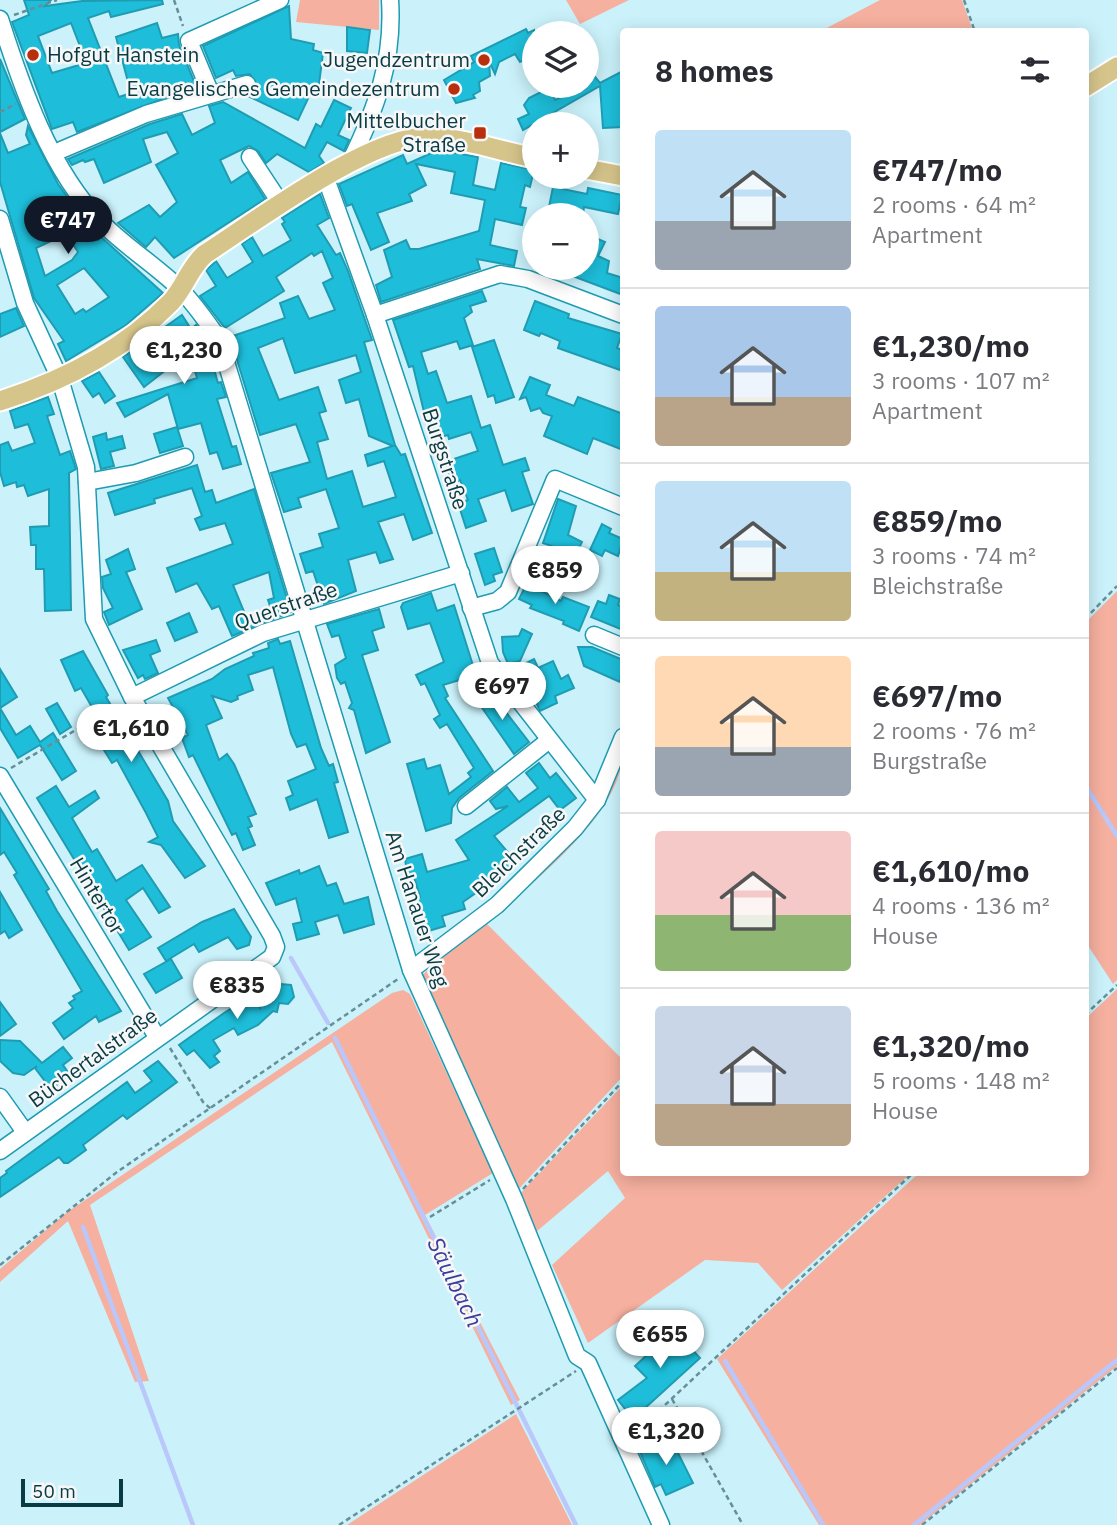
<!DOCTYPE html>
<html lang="en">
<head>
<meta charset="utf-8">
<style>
  :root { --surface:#fff; --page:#f2f2f3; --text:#2b2b33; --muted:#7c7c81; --line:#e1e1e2; --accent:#111827 }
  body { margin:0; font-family:"IBM Plex Sans",sans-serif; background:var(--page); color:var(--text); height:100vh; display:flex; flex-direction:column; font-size:26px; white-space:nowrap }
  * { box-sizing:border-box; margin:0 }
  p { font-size:23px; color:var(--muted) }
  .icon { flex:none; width:38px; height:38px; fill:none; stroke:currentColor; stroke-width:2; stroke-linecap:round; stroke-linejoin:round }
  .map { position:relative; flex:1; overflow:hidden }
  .drawer { position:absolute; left:620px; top:28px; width:469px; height:1148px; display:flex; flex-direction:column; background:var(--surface); border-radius:7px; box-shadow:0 4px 18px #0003 }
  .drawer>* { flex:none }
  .buttons { position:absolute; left:522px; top:21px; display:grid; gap:14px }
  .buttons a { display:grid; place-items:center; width:77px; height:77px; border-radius:50%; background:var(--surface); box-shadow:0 4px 18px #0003; font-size:35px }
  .scale { position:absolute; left:21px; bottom:18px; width:102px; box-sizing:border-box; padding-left:7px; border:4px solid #083b44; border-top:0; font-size:19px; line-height:24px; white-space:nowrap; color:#083b44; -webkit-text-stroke:5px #f7f7f7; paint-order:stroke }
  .price { position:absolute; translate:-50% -60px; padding:0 16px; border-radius:24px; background:#fff; color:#222; font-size:23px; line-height:46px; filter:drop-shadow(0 2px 4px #0008) }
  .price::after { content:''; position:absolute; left:50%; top:42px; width:21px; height:16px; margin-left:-10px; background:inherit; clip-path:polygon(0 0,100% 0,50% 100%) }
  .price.active { background:var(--accent); color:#fff }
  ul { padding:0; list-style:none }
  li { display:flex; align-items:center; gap:21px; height:175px; padding:0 35px }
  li+li { border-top:2px solid var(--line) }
  li span { display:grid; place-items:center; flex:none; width:196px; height:140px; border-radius:7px; color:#555 }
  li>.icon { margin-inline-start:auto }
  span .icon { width:84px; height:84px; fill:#fffc; stroke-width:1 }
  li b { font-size:30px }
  h2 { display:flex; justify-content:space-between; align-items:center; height:84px; padding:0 35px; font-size:30px }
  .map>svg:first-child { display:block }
  .green { fill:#f6b09f }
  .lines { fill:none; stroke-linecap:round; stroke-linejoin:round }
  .stream { stroke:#bac7fb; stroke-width:4.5 }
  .building { fill:#1ebeda; stroke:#209cb2; stroke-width:2; fill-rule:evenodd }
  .minor-casing { stroke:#1f9bb1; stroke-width:19 }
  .major-casing { stroke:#fff; stroke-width:23 }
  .path { stroke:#639099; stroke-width:2.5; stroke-dasharray:5 3.5; stroke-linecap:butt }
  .minor { stroke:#fff; stroke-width:16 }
  .major { stroke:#d6c58b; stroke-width:19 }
  .poi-dot { fill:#b92e0d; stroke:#f7f7f7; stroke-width:2.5 }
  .labels { text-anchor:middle; stroke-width:5; stroke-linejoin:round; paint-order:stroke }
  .poi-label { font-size:21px; fill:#083b44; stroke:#f7f7f7; text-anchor:end }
  .street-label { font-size:21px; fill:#083b44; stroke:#f7f7f7 }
  .water-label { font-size:23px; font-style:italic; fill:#363f9f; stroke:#f7f7f7 }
</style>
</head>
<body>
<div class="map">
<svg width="1117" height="1525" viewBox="0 0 1117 1525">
  <rect width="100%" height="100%" fill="#cbf2fb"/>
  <!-- green -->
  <g class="green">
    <path d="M 300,0 L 379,0 L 379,30 L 296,22 Z"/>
    <path d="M 566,0 L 629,0 L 580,24 Z"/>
    <path d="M 880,0 L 962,0 L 973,31 L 821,31 Z"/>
    <path d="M 1117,591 L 1117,980 L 1113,984 L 1085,941 L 1085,623 Z"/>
    <path d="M 623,750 C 623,816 531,882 487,924 L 623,1060 L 623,1076 L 515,1193 L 418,979 L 582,829 Z"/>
    <path d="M 1117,989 L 1117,1366 L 920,1525 L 819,1525 L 717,1359 L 919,1173 L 1085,1172 L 1085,1019 Z"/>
    <path d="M 403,990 L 410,994 L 493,1173 L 425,1215 L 520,1400 L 511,1405 L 332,1042 L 90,1205 L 149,1381 L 135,1382 L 68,1221 L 0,1282 L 0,1269 L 66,1213 L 392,993 Z"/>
    <path d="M 623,1085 L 623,1172 L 911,1173 L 782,1290 L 758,1263 L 705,1260 L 588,1343 L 552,1265 L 625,1198 L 608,1171 L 536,1232 L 519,1195 Z"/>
    <path d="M 516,1414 L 572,1525 L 347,1525 Z"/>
  </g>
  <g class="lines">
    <!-- stream -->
    <g class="stream">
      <path d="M 1085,785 L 1117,836"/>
      <path d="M 291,958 L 328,1023"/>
      <path d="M 335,1038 L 576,1525"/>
      <path d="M 83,1227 L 193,1525"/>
      <path d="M 725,1361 L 823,1525"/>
      <path d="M 914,1525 L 1117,1360"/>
    </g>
  </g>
  <!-- building -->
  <g class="building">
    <path d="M 24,0 L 51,0 L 45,6 L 82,1 L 162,0 L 163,4 L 111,17 L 109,11 L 88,18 L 119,97 L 131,93 L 116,37 L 157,23 L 162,38 L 178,34 L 179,45 L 196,86 L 77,132 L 73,122 L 52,129 L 12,22 L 29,15 ZM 71,23 L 83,54 L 76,56 L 79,65 L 52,73 L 38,36 Z"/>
    <path d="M 289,6 L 291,39 L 314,44 L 313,50 L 323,53 L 318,92 L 312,90 L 298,120 L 246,95 L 257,86 L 250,74 L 236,76 L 233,70 L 216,78 L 203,46 Z"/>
    <path d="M 347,27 L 370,30 L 367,53 L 347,51 Z"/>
    <path d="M 526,29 L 528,33 L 534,30 L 534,55 L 520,62 L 515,54 L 499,62 L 495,74 L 489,61 L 490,76 L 479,82 L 480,91 L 473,95 L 475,98 L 456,103 L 444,80 L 474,62 L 471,56 Z"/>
    <path d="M 0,59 L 25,119 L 0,132 Z"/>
    <path d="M 586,66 L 600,83 L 623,71 L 623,127 L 603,128 L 600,86 L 523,130 L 518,119 L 529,114 L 524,105 L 529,98 L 543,91 L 551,91 L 555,100 L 586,86 Z"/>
    <path d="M 334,100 L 351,108 L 338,135 L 349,140 L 344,151 L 327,142 L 319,156 L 324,163 L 309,172 L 277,154 L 266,163 L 258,151 L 249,146 L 220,160 L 231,183 L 248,172 L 265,199 L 174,258 L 155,237 L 146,247 L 118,223 L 149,205 L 160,217 L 177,202 L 156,165 L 178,153 L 167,132 L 143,139 L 151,162 L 104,183 L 94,159 L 85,162 L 83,160 L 72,165 L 68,159 L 150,124 L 182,114 L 192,135 L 215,123 L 209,106 L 223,102 L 305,148 L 316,124 L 321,127 Z"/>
    <path d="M 28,126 L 58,184 L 98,240 L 101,237 L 163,293 L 126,325 L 66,361 L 58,344 L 64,341 L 34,298 L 0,182 L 0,133 L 8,153 L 30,144 L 26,135 ZM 66,234 L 78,252 L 72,260 L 45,276 L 36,248 ZM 84,268 L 109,297 L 86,312 L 83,309 L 75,314 L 57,285 Z"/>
    <path d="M 438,150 L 478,157 L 473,185 L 495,190 L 501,163 L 534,170 L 530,187 L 525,185 L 520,207 L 526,208 L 522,225 L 495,219 L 490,245 L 517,251 L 514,266 L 477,259 L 480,269 L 381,302 L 376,285 L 392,277 L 384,250 L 406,240 L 410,249 L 419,249 L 479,231 L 485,200 L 451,193 L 455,172 L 416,164 L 426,185 L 409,194 L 412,201 L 377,213 L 389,242 L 371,250 L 352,204 L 347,206 L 339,184 L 403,155 L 407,164 Z"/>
    <path d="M 553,187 L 587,194 L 588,188 L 622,195 L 618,214 L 584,207 L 583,214 L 549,207 Z"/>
    <path d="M 320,194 L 329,218 L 317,225 L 336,255 L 340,253 L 348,271 L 372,340 L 364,342 L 395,445 L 401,455 L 405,454 L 432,533 L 413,540 L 404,514 L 378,522 L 393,559 L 380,563 L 376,552 L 348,560 L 356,591 L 324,604 L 313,571 L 306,573 L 300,554 L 323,547 L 319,534 L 339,528 L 326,489 L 298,498 L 301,507 L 284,512 L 271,473 L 310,462 L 296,424 L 260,435 L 230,337 L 285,318 L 280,303 L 298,296 L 309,319 L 335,310 L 323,283 L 333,278 L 322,251 L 314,256 L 312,253 L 276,277 L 284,291 L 225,328 L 200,296 L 216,286 L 206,270 L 213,264 L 216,261 L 227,278 L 253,262 L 242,244 L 252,237 L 263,256 L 291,240 L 282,224 L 285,222 L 282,218 ZM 283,338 L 295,373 L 356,355 L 361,372 L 339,380 L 346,403 L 359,399 L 369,436 L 393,446 L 365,455 L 368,466 L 384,461 L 396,497 L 363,507 L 352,471 L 327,479 L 317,442 L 328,439 L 319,413 L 326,411 L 318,387 L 279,400 L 258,348 Z"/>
    <path d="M 586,234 L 605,242 L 598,256 L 609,261 L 607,273 L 623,278 L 623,295 L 554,269 L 586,268 Z"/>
    <path d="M 482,291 L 486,301 L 470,306 L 472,312 L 464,318 L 473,345 L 460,349 L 457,341 L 421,352 L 428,374 L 436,371 L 447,403 L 471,396 L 481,428 L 490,425 L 503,465 L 525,458 L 529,470 L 522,472 L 533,504 L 512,511 L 505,490 L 478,499 L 486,521 L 466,528 L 458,503 L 468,500 L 460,480 L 453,483 L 451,479 L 445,462 L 478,451 L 471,432 L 449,439 L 448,435 L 437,438 L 428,411 L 424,412 L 413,366 L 409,367 L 393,320 Z"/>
    <path d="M 535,301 L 569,314 L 568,318 L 622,334 L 617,348 L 623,350 L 623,371 L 558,348 L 560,341 L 541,333 L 539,336 L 524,330 Z"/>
    <path d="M 16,308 L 24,326 L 0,337 L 0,314 Z"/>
    <path d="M 182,315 L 191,329 L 196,325 L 207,340 L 202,343 L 203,346 L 207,345 L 218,383 L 221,382 L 226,397 L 217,399 L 232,447 L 236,446 L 241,464 L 223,469 L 217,452 L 210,454 L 201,423 L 178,429 L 168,394 L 125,417 L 117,403 L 197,378 L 188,349 L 164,365 L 167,369 L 144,387 L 123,357 Z"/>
    <path d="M 494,340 L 514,397 L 496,403 L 494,395 L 488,397 L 472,347 Z"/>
    <path d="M 99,372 L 115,396 L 105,403 L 99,393 L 93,397 L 82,381 Z"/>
    <path d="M 530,377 L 550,385 L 546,395 L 574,406 L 578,397 L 623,414 L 623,450 L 593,438 L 587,454 L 544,436 L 552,416 L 543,413 L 540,408 L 531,411 L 526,397 L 520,399 Z"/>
    <path d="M 48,397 L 54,414 L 47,416 L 60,455 L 70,451 L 76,469 L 69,473 L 71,610 L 45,611 L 44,569 L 36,569 L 36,545 L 31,545 L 30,527 L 49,526 L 49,489 L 28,496 L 24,485 L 17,487 L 16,482 L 4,486 L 0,472 L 0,445 L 8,442 L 12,451 L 35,443 L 28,424 L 15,428 L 10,411 Z"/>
    <path d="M 177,427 L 183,446 L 160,453 L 154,434 Z"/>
    <path d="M 106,433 L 107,440 L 122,436 L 125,448 L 110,452 L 114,466 L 101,469 L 93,437 Z"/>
    <path d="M 197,465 L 205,492 L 212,490 L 216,503 L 254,489 L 291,612 L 232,636 L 219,606 L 212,609 L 197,583 L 176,592 L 167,568 L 233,544 L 225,523 L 200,530 L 195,519 L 202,516 L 192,488 L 154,499 L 155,503 L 115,515 L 108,493 ZM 269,572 L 274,598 L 268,600 L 271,609 L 247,619 L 233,585 Z"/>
    <path d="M 558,499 L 576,506 L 568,535 L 582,542 L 577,552 L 570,549 L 565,560 L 549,554 L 552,546 L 543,543 Z"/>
    <path d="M 602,524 L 611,529 L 609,533 L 623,539 L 618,556 L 605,550 L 602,556 L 590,550 Z"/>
    <path d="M 494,548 L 502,572 L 493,575 L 495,581 L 485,585 L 475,554 Z"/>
    <path d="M 128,549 L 135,569 L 126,572 L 142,609 L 109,625 L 104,612 L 113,608 L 103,588 L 102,577 L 111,574 L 106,560 Z"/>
    <path d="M 528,581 L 541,587 L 539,590 L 561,601 L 563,597 L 589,607 L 579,631 L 563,624 L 564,621 L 530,608 L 532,605 L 519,599 Z"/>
    <path d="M 431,593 L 437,611 L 454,605 L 476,675 L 443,685 L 448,696 L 445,698 L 493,771 L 459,798 L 452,808 L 451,823 L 426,831 L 407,764 L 424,759 L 427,769 L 440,765 L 449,794 L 471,777 L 468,773 L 474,768 L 447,724 L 440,728 L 434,719 L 440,715 L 425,683 L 421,685 L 416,675 L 444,662 L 430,623 L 408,629 L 401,607 L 403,603 Z"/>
    <path d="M 609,595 L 620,599 L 618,605 L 623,607 L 623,630 L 591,617 L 598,601 L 606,604 Z"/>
    <path d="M 379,609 L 384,627 L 372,631 L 378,650 L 362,655 L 390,742 L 366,753 L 354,710 L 349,708 L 352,703 L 345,682 L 341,684 L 337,678 L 335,665 L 346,658 L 339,635 L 332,637 L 327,624 Z"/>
    <path d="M 189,613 L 197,632 L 175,641 L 167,623 Z"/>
    <path d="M 522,629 L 532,634 L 520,661 L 508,664 L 503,652 L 502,637 L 519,636 Z"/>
    <path d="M 278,639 L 280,644 L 290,641 L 321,748 L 329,766 L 333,764 L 338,782 L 334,783 L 348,832 L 329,838 L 317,799 L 290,810 L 286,798 L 293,795 L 288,781 L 316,769 L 306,744 L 297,747 L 291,734 L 273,667 L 248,675 L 253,690 L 237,696 L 238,699 L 231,702 L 212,696 L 222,718 L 206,725 L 219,760 L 227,754 L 234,764 L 256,814 L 248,817 L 252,826 L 248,828 L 255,845 L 243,850 L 236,833 L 232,835 L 193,755 L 189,757 L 182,738 L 188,735 L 168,698 L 212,679 L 225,669 L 254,656 L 253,653 L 269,648 L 268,643 Z"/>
    <path d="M 156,640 L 160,651 L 150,655 L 158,673 L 145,679 L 143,675 L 138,678 L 123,650 Z"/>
    <path d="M 578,647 L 592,647 L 623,660 L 620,682 L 584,666 Z"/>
    <path d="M 83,651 L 108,695 L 106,697 L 168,801 L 173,821 L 205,866 L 185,878 L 161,845 L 149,842 L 158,837 L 146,813 L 117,760 L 112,763 L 83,716 L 93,709 L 81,688 L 75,691 L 61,660 Z"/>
    <path d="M 534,659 L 538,668 L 553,661 L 561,679 L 568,675 L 574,688 L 555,696 L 557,703 L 540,711 L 520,666 Z"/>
    <path d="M 0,669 L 17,697 L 0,708 Z"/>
    <path d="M 488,689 L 529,742 L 514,754 L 476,699 Z"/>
    <path d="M 57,703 L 71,727 L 60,734 L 46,709 Z"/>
    <path d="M 0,708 L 16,735 L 30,726 L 40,742 L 53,733 L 76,771 L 62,780 L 40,745 L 18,758 L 0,728 Z"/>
    <path d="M 539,763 L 550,778 L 556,773 L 576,798 L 560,810 L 549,796 L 494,836 L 511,856 L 506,861 L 512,868 L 463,902 L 465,909 L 442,916 L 445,926 L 422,933 L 412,900 L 420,897 L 414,877 L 408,879 L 405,859 L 422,854 L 427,872 L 469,860 L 456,840 L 508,806 L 496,809 L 490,801 L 507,787 L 519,802 L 538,788 L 526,773 Z"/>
    <path d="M 56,786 L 69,807 L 95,791 L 99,798 L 72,818 L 92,852 L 97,849 L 116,881 L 142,865 L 170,907 L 159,913 L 143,888 L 126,900 L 151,937 L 129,950 L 37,798 Z"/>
    <path d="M 0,808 L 49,889 L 46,891 L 57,911 L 121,1011 L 99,1022 L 96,1016 L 64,1039 L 53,1023 L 73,1008 L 69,1003 L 75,999 L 73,996 L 82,991 L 14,875 L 17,873 L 4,852 L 0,855 Z"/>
    <path d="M 319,866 L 327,886 L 336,883 L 344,904 L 368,897 L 374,924 L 344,933 L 338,915 L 315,922 L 319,934 L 297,940 L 293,924 L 302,922 L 296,898 L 276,905 L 266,883 L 299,870 L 300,874 Z"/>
    <path d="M 0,892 L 22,930 L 9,938 L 5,931 L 0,934 Z"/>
    <path d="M 234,909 L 251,937 L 249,945 L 237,949 L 228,937 L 199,952 L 194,944 L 166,961 L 158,948 L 202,922 Z"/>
    <path d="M 171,959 L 182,978 L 156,993 L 144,974 Z"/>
    <path d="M 269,983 L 291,985 L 294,997 L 288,1004 L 279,1003 L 277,1012 L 273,1011 L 258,1025 L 238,1035 L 234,1028 L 213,1040 L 220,1051 L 214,1056 L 219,1062 L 210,1068 L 194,1050 L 187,1055 L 179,1045 L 224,1013 L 251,996 L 260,1008 L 263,988 L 268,988 Z"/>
    <path d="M 0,1002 L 16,1024 L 0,1036 Z"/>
    <path d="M 0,1040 L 20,1041 L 42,1063 L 63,1047 L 72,1058 L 63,1065 L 70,1075 L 51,1089 L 35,1068 L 37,1066 L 24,1075 L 13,1073 L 0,1061 Z"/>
    <path d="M 158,1061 L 177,1082 L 127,1119 L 123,1115 L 83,1145 L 86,1150 L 68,1163 L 64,1163 L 59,1157 L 0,1197 L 0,1178 L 7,1173 L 6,1171 L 127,1082 L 135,1093 L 152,1081 L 144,1071 Z"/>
    <path d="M 667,1323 L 700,1358 L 633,1419 L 618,1400 L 647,1378 L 635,1366 L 660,1343 L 656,1338 L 659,1335 L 657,1332 Z"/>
    <path d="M 670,1437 L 693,1483 L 666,1495 L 661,1484 L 655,1487 L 640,1452 Z"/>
  </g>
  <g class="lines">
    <!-- minor casing -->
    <g class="minor-casing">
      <g id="minor">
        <path d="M 0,19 C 22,88 50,170 102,223 C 126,247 155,265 179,288 C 194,303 207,322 219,339 L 411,970 L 514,1199 L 577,1356 L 588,1363 L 661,1525"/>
        <path d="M 211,94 L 189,41 L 280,0"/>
        <path d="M 54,153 L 146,114 L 247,84"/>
        <path d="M 250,157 L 281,204"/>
        <path d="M 350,162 C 376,109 394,61 390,0"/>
        <path d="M 325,176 L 375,315 L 490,663 L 597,800"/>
        <path d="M 0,219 L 25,303 L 60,379 L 86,467 L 94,619 L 132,697 L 272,936 L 276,947 L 272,957 L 0,1151"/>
        <path d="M 375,315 L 500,274 L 528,279 L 623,315"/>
        <path d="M 87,482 L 136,473 L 185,457"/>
        <path d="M 471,608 L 497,601 L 508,592 L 555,479 L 623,507"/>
        <path d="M 594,635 L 623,647"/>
        <path d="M 132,697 L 263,633 L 461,573"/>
        <path d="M 0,776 L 157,1037"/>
        <path d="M 466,806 L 548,741"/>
        <path d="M 411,970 L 497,905 L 575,828 L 597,800 L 623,737"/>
        <path d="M 0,1097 L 25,1132"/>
      </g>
    </g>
    <!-- major casing -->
    <g class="major-casing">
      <g id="major">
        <path d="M 1085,87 L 1117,67"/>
        <path d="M 586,169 L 623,176"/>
        <path d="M 0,401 C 63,381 124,350 171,302 C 185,287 189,268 205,254 C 255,222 371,135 428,137 C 463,138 500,151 534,158"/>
      </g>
    </g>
    <!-- path -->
    <g class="path">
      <path d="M 174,0 L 183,26"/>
      <path d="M 964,0 L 975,32"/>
      <path d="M 14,15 L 57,0"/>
      <path d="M 0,112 L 16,104"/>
      <path d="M 1085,619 L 1117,586"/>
      <path d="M 11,768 L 120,704"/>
      <path d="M 1085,1015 L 1117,985"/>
      <path d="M 170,1048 L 203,1102 L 211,1109"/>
      <path d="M 523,1189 L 623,1081"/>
      <path d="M 430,1217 L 490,1180"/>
      <path d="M 0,1265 L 117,1172 L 398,979"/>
      <path d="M 672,1399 L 743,1525"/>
      <path d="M 634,1434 L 914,1172"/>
      <path d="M 339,1525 L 576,1371"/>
      <path d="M 922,1525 L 1117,1368"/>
    </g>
    <!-- minor -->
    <use href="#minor" class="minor"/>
    <!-- major -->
    <use href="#major" class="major"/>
  </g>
  <!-- markers -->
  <g class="poi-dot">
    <circle cx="33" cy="55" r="7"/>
    <circle cx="484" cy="60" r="7"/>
    <circle cx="454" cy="89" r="7"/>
    <rect x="473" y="126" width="14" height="14" rx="3.5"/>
  </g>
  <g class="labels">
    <!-- poi labels -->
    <g class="poi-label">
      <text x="47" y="62" text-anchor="start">Hofgut Hanstein</text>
      <text x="470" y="67">Jugendzentrum</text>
      <text x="440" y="96">Evangelisches Gemeindezentrum</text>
      <text x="466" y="128">Mittelbucher<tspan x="466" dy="24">Straße</tspan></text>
    </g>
    <!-- street labels -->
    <g class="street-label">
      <text transform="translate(445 459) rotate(72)" y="7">Burgstraße</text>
      <text transform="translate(286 606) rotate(-19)" y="7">Querstraße</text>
      <text transform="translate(519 852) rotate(-44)" y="7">Bleichstraße</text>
      <text transform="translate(97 896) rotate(59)" y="7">Hintertor</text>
      <text transform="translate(417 909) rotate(72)" y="7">Am Hanauer Weg</text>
      <text transform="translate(93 1058) rotate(-36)" y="7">Büchertalstraße</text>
    </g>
    <!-- water labels -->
    <g class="water-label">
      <text transform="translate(455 1282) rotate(64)" y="8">Säulbach</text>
    </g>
  </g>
</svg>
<div class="buttons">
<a><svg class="icon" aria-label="layers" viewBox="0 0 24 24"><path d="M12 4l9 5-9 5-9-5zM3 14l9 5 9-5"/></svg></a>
<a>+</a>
<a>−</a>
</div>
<div class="scale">50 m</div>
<b class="price active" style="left:68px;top:256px">€747</b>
<b class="price" style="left:184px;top:386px">€1,230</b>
<b class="price" style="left:555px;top:606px">€859</b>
<b class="price" style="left:502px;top:722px">€697</b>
<b class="price" style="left:131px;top:764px">€1,610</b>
<b class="price" style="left:237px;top:1021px">€835</b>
<b class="price" style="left:660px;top:1370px">€655</b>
<b class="price" style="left:666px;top:1467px">€1,320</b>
<section class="drawer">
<h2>8 homes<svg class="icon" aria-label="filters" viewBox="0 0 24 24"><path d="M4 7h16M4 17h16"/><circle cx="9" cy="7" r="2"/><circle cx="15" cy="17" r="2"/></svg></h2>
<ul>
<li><span style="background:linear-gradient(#bfe0f5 65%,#9aa5b1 0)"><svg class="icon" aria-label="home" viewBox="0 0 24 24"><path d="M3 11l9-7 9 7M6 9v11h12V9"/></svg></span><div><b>€747/mo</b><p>2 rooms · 64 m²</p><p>Apartment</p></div></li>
<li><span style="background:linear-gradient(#a9c7e8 65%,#b9a48a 0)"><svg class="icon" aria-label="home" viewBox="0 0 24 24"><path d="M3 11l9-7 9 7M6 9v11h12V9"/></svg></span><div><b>€1,230/mo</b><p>3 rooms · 107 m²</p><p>Apartment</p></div></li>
<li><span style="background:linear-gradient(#bfe0f5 65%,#c2b280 0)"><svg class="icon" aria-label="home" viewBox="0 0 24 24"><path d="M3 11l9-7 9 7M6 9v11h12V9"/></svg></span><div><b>€859/mo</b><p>3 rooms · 74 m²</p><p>Bleichstraße</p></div></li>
<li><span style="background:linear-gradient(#ffd9b3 65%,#9aa5b1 0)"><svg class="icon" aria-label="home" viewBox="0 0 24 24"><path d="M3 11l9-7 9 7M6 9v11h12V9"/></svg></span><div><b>€697/mo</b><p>2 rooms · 76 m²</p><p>Burgstraße</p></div></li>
<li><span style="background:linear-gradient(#f6c9c9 60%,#8fb573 0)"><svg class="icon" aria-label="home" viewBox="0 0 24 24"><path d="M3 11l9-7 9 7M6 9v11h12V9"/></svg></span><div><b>€1,610/mo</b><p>4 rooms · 136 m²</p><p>House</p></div></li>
<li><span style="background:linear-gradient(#c9d6e8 70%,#b9a48a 0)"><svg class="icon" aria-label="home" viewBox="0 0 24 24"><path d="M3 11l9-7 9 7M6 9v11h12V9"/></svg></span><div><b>€1,320/mo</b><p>5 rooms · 148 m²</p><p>House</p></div></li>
</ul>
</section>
</div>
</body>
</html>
